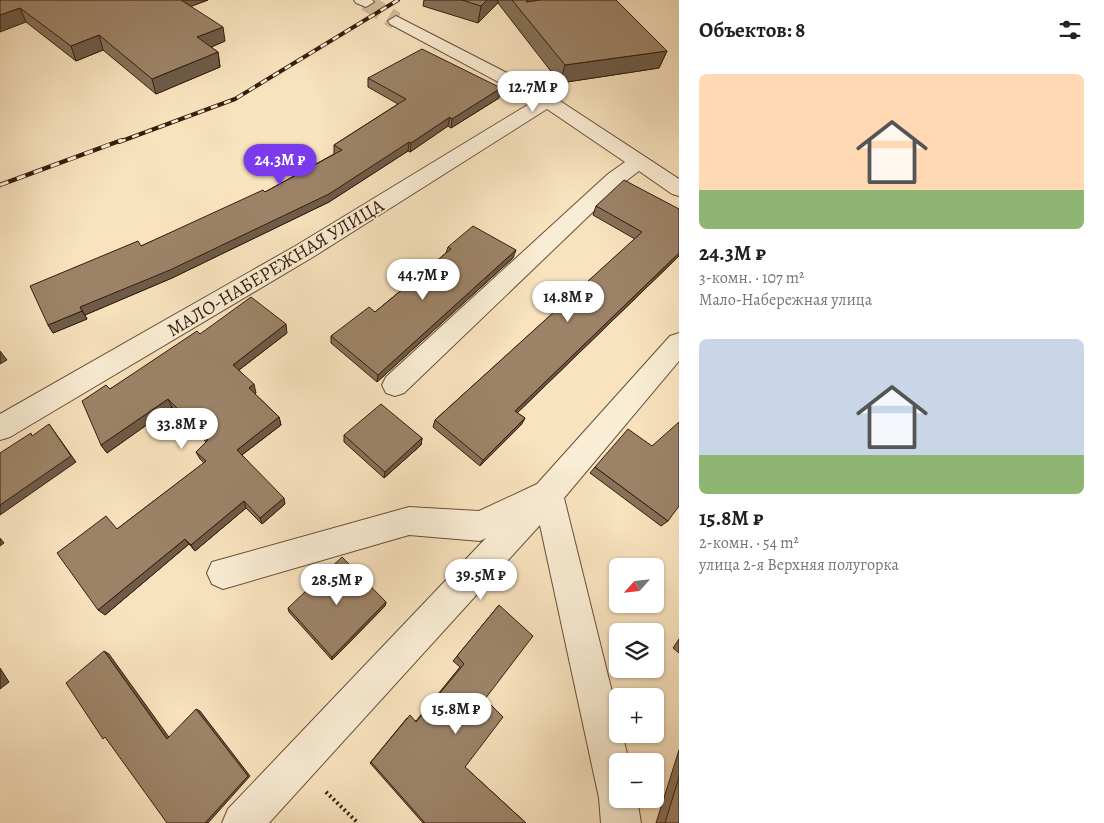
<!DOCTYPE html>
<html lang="ru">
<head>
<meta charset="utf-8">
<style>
  :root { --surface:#fff; --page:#f6f6f6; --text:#202124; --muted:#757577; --accent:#7c3aed }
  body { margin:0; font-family:Alegreya,serif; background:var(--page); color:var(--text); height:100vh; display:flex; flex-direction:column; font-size:19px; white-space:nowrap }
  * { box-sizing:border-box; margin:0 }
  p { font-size:16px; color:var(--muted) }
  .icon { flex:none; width:28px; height:28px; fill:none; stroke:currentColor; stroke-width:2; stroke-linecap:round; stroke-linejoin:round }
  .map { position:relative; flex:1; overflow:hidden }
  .drawer { display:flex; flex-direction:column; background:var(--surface); width:425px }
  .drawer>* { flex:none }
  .needle { width:32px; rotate:243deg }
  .fabs { position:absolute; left:609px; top:558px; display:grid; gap:10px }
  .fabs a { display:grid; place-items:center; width:55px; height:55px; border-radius:8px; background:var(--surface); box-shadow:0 1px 4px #0004; font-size:25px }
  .price { position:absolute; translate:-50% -42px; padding:0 11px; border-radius:18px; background:#fff; color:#222; font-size:16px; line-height:32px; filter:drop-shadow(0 1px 2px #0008) }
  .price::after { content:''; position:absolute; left:50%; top:30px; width:15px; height:11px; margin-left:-8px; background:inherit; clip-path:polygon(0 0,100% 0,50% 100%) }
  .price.active { background:var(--accent); color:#fff }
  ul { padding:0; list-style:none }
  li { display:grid; align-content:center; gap:10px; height:265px; padding:0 20px }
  li span { display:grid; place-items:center; height:155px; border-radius:8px; color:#555 }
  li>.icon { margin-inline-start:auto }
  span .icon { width:90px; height:90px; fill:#fffc; stroke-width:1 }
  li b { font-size:21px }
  h2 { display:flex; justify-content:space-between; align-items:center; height:60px; padding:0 20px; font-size:21px }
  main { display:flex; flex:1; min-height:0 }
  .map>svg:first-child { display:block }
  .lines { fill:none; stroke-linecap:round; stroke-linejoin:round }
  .minor-tunnel { stroke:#d2bb9a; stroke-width:18; stroke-dasharray:18 9; stroke-linecap:butt }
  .minor-casing { stroke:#684e37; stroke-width:2 }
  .path { stroke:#381c0a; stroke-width:4; stroke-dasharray:2 3; stroke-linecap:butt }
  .minor { fill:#faedd5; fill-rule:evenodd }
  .rail-far1-casing { stroke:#381c0a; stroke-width:4 }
  .rail-casing { stroke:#381c0a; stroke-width:4.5 }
  .rail-far1 { stroke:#faedd5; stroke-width:2.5; stroke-dasharray:7; stroke-linecap:butt }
  .rail { stroke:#faedd5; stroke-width:3; stroke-dasharray:9; stroke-linecap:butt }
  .wall { fill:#867159; stroke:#381c0a }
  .shaded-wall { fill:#6d5c49; stroke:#381c0a }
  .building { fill:#9c8368; stroke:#381c0a }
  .labels { text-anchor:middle; stroke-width:4; stroke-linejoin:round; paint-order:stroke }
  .street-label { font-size:19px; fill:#381c0a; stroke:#faedd5 }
</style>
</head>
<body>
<main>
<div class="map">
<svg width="679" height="823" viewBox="0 0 679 823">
  <rect width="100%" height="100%" fill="#f8e3be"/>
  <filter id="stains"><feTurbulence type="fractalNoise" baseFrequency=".004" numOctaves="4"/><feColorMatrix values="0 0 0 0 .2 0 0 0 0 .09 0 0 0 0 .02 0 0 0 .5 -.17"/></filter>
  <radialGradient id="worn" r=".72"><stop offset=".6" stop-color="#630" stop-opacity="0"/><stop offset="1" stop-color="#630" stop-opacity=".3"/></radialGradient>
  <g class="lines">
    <!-- minor-tunnel -->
    <path class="minor-tunnel" d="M 366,2 L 396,21"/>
    <!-- minor casing -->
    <g class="minor-casing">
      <g id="minor">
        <path d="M 354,0 L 372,0 L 374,2 L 366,7 L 356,3 Z"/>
        <path d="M 396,16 L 554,97 L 679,179 L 679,196 L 672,194 L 639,171 L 622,184 L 404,393 L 395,396 L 386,393 L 382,385 L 386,377 L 608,174 L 625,162 L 547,109 L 313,257 L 10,437 L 0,440 L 0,414 L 297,245 L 534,101 L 390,24 L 388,21 Z"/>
        <path d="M 679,333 L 679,361 L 564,498 L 618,716 L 618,734 L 622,734 L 629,761 L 618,761 L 618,799 L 637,799 L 641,823 L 601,823 L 599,798 L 540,525 L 269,823 L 222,823 L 228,809 L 486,538 L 480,541 L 409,535 L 223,589 L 212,584 L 207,573 L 212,562 L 409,507 L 479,511 L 537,484 L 670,336 Z"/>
      </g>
    </g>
    <!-- path -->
    <path class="path" d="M 326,792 L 358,823"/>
    <!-- minor -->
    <use href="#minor" class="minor"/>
    <!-- rail-far1 casing -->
    <g class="rail-far1-casing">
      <path id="rail-far1" d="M 119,142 L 235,99 L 398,0"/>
    </g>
    <!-- rail casing -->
    <g class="rail-casing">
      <path id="rail" d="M 0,185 L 122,140"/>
    </g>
    <!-- rail-far1 -->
    <use href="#rail-far1" class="rail-far1"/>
    <!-- rail -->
    <use href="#rail" class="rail"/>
  </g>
  <!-- wall -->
  <g class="wall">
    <path d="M 0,0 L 208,0 L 191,6 L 225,41 L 211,47 L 218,52 L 220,67 L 156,94 L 103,50 L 76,61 L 26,22 Z"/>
    <path d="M 424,0 L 536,0 L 535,1 L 667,51 L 659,68 L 560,83 L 498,3 L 478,23 L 423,6 Z"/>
    <path d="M 368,78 L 499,98 L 451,128 L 448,126 L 410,152 L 408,151 L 329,202 L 172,278 L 85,315 L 87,319 L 53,333 L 48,325 L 141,246 L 265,192 L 334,154 L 334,145 L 398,104 L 368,87 Z"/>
    <path d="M 596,206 L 679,209 L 679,256 L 517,413 L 525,418 L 521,425 L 480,466 L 433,427 L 435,420 L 635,239 L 593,215 Z"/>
    <path d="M 448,247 L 513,258 L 377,382 L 331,343 L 331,336 L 375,312 L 446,253 Z"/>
    <path d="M 287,333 L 239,370 L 256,393 L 255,394 L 279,417 L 281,425 L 242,455 L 285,504 L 262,524 L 246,508 L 195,551 L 189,544 L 105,615 L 117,529 L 204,463 L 200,459 L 196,452 L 206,442 L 172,407 L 107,453 L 101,445 L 110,389 L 200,334 Z"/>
    <path d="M 344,435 L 422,438 L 421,445 L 384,478 L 344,442 Z"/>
    <path d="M 595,467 L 668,521 L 661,526 L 590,473 Z"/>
    <path d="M 386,602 L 385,606 L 332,660 L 289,612 L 288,608 Z"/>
    <path d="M 499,605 L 485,699 L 465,767 L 526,823 L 423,823 L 370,763 L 407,718 L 416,721 L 460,667 L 453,661 Z"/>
    <path d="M 679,639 L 679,653 L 673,648 Z"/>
    <path d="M 679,750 L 679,823 L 656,823 Z"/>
  </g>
  <!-- shaded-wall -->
  <g class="shaded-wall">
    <path d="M 177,0 L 208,0 L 179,11 Z"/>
    <path d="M 487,0 L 498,0 L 498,3 L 478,23 L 481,6 Z"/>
    <path d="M 20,8 L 26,22 L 0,32 L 0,15 Z"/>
    <path d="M 223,27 L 225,41 L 200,52 L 197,37 Z"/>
    <path d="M 99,35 L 103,50 L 76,61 L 71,46 Z"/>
    <path d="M 667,51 L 659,68 L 560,83 L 565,65 Z"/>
    <path d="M 218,52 L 220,67 L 156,94 L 152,79 Z"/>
    <path d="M 501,88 L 499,98 L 451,128 L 452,119 Z"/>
    <path d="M 450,117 L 448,126 L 410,152 L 411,143 Z"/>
    <path d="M 409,142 L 408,151 L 329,202 L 172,278 L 85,315 L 80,307 Z"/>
    <path d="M 516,250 L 513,258 L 377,382 L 378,375 Z"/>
    <path d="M 679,253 L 679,256 L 512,418 L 515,411 Z"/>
    <path d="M 82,311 L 87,319 L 53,333 L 48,325 Z"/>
    <path d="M 286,324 L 287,333 L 235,373 L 233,365 Z"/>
    <path d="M 0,351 L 7,360 L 0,364 Z"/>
    <path d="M 254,384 L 256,393 L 251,396 L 249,388 Z"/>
    <path d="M 168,399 L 172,407 L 107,453 L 101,445 Z"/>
    <path d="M 279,417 L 281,425 L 239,457 L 237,450 Z"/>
    <path d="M 525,418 L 521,425 L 480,466 L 483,460 Z"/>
    <path d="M 49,424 L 76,462 L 0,515 L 0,505 Z"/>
    <path d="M 422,438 L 421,445 L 384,478 L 385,472 Z"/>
    <path d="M 284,498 L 285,504 L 262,524 L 260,518 Z"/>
    <path d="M 244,501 L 246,508 L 195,551 L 191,545 Z"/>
    <path d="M 0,538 L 4,543 L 0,546 Z"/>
    <path d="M 185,539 L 189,544 L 105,615 L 98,610 Z"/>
    <path d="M 386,602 L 385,606 L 332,660 L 332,657 Z"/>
    <path d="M 104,651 L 109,654 L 171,740 L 167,739 Z"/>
    <path d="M 0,668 L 9,682 L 0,689 Z"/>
    <path d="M 196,709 L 200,711 L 250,776 L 208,823 L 205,823 Z"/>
  </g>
  <!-- building -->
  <g class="building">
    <path d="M 0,0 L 181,0 L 223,27 L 197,37 L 218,52 L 152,79 L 99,35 L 71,46 L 20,8 L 0,15 Z"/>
    <path d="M 462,0 L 487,0 L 481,6 Z"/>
    <path d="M 512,0 L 528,0 L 526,2 L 541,0 L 616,0 L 667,51 L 565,65 Z"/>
    <path d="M 422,49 L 501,88 L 452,119 L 450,117 L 411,143 L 409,142 L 329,194 L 170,270 L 80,307 L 82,311 L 48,325 L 30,286 L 138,241 L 141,246 L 263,190 L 265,192 L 342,150 L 334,145 L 406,99 L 368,78 Z"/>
    <path d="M 624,180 L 679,209 L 679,253 L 515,411 L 525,418 L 483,460 L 435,420 L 642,232 L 596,206 Z"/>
    <path d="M 473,226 L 516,250 L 378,375 L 331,336 L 369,307 L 375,312 L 451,249 L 448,247 Z"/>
    <path d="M 251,297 L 286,324 L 233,365 L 254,384 L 249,388 L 279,417 L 237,450 L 284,498 L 260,518 L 244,501 L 191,545 L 185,539 L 98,610 L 57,553 L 106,516 L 117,529 L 206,461 L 196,452 L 208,440 L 168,399 L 101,445 L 82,401 L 106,385 L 110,389 L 197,331 L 200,334 Z"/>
    <path d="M 381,404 L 422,438 L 385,472 L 344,435 Z"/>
    <path d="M 679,422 L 679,506 L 668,521 L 595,467 L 628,429 L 652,446 Z"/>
    <path d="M 49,424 L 71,456 L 0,505 L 0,453 L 31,433 L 32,436 Z"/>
    <path d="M 342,557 L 386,602 L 332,657 L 288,608 Z"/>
    <path d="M 499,605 L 533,636 L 485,699 L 503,717 L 465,767 L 526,823 L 425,823 L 371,762 L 410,715 L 416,722 L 464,664 L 457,656 Z"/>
    <path d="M 104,651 L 167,739 L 196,709 L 248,776 L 205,823 L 167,823 L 105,737 L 103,739 L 66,683 Z"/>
    <path d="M 679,777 L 679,823 L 665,823 Z"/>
  </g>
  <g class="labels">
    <!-- street labels -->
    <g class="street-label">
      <text transform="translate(275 267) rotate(-31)" y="7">МАЛО-НАБЕРЕЖНАЯ УЛИЦА</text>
    </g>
  </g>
  <rect width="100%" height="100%" filter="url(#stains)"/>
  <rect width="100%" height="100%" fill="url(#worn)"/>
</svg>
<div class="fabs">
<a><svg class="needle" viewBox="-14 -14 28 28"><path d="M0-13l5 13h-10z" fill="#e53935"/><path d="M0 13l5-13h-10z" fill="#757577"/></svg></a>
<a><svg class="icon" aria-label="layers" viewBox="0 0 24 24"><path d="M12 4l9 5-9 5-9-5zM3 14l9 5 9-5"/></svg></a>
<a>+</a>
<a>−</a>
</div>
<b class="price" style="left:533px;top:113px">12.7M ₽</b>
<b class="price active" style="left:280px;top:186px">24.3M ₽</b>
<b class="price" style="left:423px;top:301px">44.7M ₽</b>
<b class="price" style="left:568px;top:323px">14.8M ₽</b>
<b class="price" style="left:182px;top:450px">33.8M ₽</b>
<b class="price" style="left:481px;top:601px">39.5M ₽</b>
<b class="price" style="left:337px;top:606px">28.5M ₽</b>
<b class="price" style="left:456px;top:735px">15.8M ₽</b>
</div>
<section class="drawer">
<h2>Объектов: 8<svg class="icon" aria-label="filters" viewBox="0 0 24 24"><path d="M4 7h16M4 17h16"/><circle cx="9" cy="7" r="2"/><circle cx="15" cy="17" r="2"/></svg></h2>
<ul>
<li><span style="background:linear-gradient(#ffd9b3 75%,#8fb573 0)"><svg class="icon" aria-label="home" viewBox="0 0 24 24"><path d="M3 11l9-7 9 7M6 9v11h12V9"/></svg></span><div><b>24.3M ₽</b><p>3-комн. · 107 m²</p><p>Мало-Набережная улица</p></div></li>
<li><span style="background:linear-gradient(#c9d6e8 75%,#8fb573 0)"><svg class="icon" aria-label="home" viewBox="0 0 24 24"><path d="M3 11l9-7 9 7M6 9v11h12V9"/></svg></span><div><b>15.8M ₽</b><p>2-комн. · 54 m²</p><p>улица 2-я Верхняя полугорка</p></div></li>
</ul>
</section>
</main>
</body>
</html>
